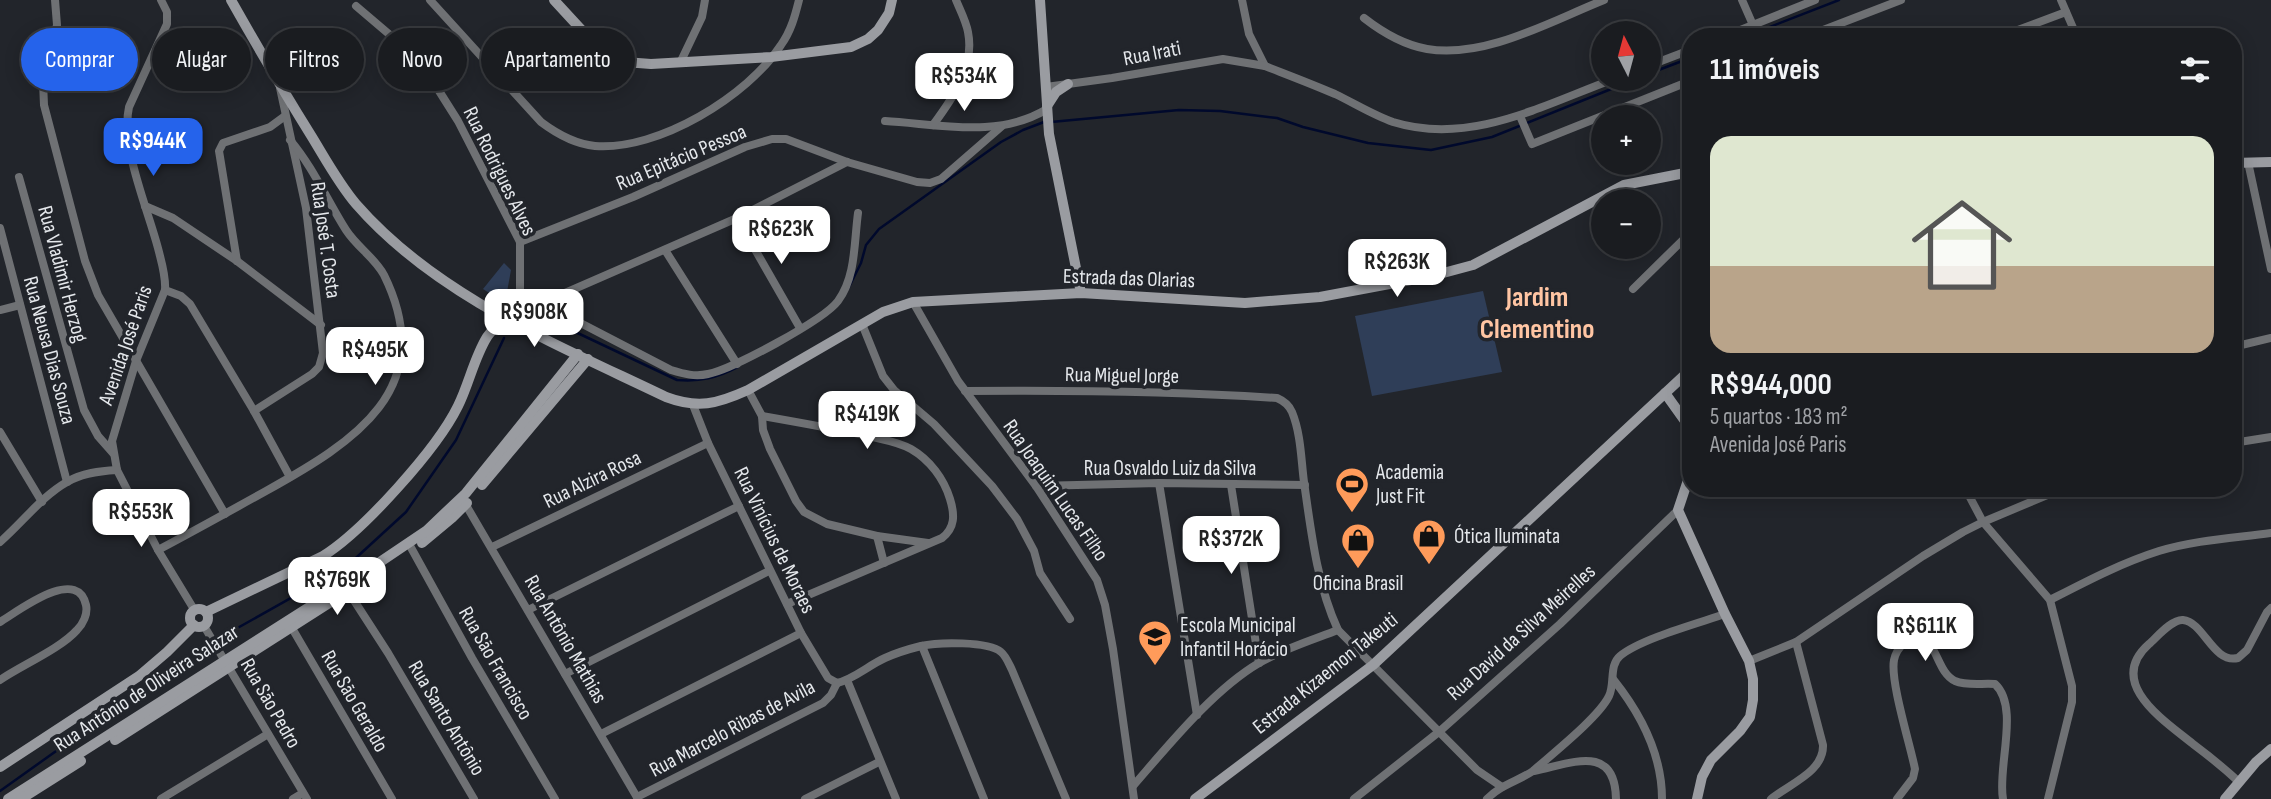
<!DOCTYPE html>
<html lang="pt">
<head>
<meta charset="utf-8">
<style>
  :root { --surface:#1a1c20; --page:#232529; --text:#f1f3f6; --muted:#9fa1a5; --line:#383a3e; --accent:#2563eb }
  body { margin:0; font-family:"Sofia Sans Condensed",sans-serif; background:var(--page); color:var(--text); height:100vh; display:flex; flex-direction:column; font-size:26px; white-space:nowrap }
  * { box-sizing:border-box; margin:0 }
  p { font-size:23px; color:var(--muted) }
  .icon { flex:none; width:38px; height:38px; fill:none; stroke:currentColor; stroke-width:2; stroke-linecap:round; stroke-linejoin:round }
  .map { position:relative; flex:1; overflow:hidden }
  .side { position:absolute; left:1682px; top:28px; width:560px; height:469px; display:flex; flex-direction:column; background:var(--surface); border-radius:28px; box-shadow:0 4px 18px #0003,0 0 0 2px var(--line) }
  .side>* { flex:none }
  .hud { position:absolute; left:21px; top:28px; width:665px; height:63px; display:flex; gap:14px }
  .needle { width:46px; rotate:354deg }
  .controls { position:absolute; left:1591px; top:21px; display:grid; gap:14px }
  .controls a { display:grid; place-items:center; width:70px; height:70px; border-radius:50%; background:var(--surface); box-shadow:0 4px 18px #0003,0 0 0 2px var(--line); font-size:35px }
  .price { position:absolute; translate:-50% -60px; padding:0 16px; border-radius:14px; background:#fff; color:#222; font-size:23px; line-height:46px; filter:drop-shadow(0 2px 4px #0008) }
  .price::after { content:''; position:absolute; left:50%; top:42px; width:21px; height:16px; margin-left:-10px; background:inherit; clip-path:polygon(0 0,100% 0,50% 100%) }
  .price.on { background:var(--accent); color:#fff }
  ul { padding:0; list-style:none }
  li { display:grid; align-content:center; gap:14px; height:371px; padding:0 28px }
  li+li { border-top:2px solid var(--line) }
  li span { display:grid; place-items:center; height:217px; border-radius:21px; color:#555 }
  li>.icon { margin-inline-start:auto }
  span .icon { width:126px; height:126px; fill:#fffc; stroke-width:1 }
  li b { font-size:30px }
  h2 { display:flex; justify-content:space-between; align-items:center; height:84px; padding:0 28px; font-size:30px }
  .pill { padding:0 24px; border-radius:32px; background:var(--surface); box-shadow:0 4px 18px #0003,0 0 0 2px var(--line); font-size:24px; line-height:63px }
  .pill.on { background:var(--accent); color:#fff }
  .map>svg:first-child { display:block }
  .green { fill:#2f3e58 }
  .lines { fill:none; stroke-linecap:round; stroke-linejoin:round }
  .stream { stroke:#00092c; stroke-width:2.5 }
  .street { stroke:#6f7174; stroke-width:8 }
  .secondary { stroke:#9a9ca1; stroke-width:10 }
  .labels { text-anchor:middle; stroke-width:7; stroke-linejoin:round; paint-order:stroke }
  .street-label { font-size:21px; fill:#e5e8ec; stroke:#22252b }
  .poi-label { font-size:21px; fill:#e5e8ec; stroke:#22252b; text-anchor:start }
  .district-label { font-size:28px; font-weight:bold; fill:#ffc5a3; stroke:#22252b }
</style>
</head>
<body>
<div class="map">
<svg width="2271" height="799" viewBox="0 0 2271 799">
  <rect width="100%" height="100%" fill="#22252b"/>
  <!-- green -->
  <g class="green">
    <path d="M 504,263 L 511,270 L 505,303 L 483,289 Z"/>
    <path d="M 1483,291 L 1502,372 L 1372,396 L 1355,316 Z"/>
  </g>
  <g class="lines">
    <!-- stream -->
    <g class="stream">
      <path d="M 1744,37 L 1839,0"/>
      <path d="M 1648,74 L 1690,58"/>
      <path d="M 1051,122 L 1179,110 L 1220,111 L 1277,118 L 1303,127 L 1368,143 L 1431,150 L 1492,137 L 1636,79"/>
      <path d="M 848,289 L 861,263 L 866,245 L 879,229 L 1001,142 L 1023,130 L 1044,122"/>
      <path d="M 548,319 L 677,380 C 700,382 717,378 738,367"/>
      <path d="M 0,791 L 184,660 L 202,652 L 225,635 L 346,567 L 406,512 L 456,440 L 504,338"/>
    </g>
    <!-- street -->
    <g class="street">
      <path d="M 55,0 L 57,25 L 43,82 L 44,105 L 85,261 L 98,295 L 225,514"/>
      <path d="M 161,0 L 167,12 L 167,24 L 129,107 C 120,148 149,211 159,252 C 162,264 166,277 165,290 L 136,361 L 112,441 L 117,470 L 158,550 L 195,611"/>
      <path d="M 430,0 L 541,122 C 557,134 575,144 595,146 C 658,151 748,96 781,45 C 791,31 795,16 799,0"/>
      <path d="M 1242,0 L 1249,34 L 1265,66 C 1288,75 1312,84 1335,94 C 1354,103 1373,115 1393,122 C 1470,146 1543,105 1614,79"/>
      <path d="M 1742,0 L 1753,25"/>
      <path d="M 2061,0 L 2077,37"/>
      <path d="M 356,6 L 403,46 L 429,75 L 458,121 L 520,242 L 520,305"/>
      <path d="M 1364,18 C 1382,32 1404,45 1427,49 C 1485,59 1551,21 1604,0"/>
      <path d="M 1723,37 L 1815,0"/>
      <path d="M 1805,37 L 1901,0"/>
      <path d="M 1999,37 L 2066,12"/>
      <path d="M 681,61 L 702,17 L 705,0"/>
      <path d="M 1648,66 L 1690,50"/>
      <path d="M 1046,87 L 1112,78 L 1223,59 L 1265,66"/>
      <path d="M 1520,116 L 1532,144 L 1690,81"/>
      <path d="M 885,121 C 939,124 998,139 1047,109"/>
      <path d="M 933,125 C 953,98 975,67 968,32 C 966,21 960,10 956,0"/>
      <path d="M 2248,162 L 2271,269"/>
      <path d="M 19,177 L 84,410 L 98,436 L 113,453"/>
      <path d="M 145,206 L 173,218 L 237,261 L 321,325"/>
      <path d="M 737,218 L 800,328"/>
      <path d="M 0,228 L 67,482"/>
      <path d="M 520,242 L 633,197 L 745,147 L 772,139 L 786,139 L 847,162 L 917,182 L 930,183 L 941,179 L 1002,126"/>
      <path d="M 665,250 L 737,364"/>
      <path d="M 237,261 L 219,151 L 223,143 L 270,127 L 285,116"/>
      <path d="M 1633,289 L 1690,233"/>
      <path d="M 165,290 L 181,296 L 190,304 L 254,411 L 290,477"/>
      <path d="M 913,302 L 958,381 L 1036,486 L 1097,580 L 1105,605 L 1113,649 L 1134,799"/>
      <path d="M 542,303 L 671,370 C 684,374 695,377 708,374 C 731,370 824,320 838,301 C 856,277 854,242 858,213"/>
      <path d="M 0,310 L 20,305"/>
      <path d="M 504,316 L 517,306 L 542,303 L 737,218 L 847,162"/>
      <path d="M 862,324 L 883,376 L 894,390 L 934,424 L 992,486 L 1017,519 L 1034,551 L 1040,573 L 1070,619"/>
      <path d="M 2233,347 L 2271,338"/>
      <path d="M 748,390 L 762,416 L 763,430 L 770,449 L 796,501 L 804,512 L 827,524 L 877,536 L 928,543"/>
      <path d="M 965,391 C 1069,390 1173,391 1277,398 C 1284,401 1289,405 1292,412 C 1301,434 1301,459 1304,482 C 1311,531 1317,585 1338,630 L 1477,770 L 1502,787"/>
      <path d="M 693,405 L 708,443 L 801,633 L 828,678 L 837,683"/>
      <path d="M 254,411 L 312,374 L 319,367 L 323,353 L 306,208 L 280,88"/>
      <path d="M 762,416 C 796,422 830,428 864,435 C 879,439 897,441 911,449 C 930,460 944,479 950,499 C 955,515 955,528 942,538 L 787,604"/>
      <path d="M 0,432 L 42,502"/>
      <path d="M 2233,443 L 2271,437"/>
      <path d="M 1159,483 L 1197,715"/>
      <path d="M 1231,485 L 1259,663"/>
      <path d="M 1036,486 L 1159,483 L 1305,485"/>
      <path d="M 1965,488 L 1983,522 L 2050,600 L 2072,686 L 2072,702 L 2048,799"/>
      <path d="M 463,500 L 638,799"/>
      <path d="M 877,536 L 884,563"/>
      <path d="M 0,542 C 22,523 42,496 67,482 C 82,473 100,471 117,470"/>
      <path d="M 409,544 L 472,658 L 555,799"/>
      <path d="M 492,547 L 708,443"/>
      <path d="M 158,550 C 194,531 230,511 266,491 C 354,442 440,389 384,275 C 375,258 357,247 346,230 C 327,200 313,167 290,140"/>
      <path d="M 346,588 L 388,653 L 474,799"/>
      <path d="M 2050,600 C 2085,582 2121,563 2159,551 C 2195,540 2234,538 2271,533"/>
      <path d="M 528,610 L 739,506"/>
      <path d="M 0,622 C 17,612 77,565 86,605 C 88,614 83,624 77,630 C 60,649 22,665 0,680"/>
      <path d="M 289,623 L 392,799"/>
      <path d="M 204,626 L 307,799"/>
      <path d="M 922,646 L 984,799"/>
      <path d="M 1749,661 L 1796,642 L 1923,556 L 1963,532 L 1983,522 L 2064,488"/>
      <path d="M 565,674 L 769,571"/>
      <path d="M 1613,679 C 1641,714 1662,754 1662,799"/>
      <path d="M 847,680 L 896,799"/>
      <path d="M 837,683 C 854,679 869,665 885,658 C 896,653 909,649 921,646 C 938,642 988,641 1001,652 C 1006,656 1009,664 1012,670 L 1066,799"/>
      <path d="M 601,734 L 801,633"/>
      <path d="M 1534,771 C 1570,764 1615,742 1616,799"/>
      <path d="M 2239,782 C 2224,768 2209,756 2193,744 C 2165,721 2105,683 2149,644 C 2157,637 2172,619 2183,620 C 2204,622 2213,664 2238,658 L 2247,650 L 2267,612 L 2271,608"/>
      <path d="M 1133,786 C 1168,746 1213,690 1259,663 C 1283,649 1312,640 1338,630"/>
      <path d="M 637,797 L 823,703 L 831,695 L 837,683"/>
      <path d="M 161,799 L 268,734"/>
      <path d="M 293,799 L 303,793"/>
      <path d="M 805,799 L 879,762"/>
      <path d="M 1354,799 L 1440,731 L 1560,624 L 1678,510"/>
      <path d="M 1487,799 C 1500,785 1518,781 1533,771 C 1552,754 1599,717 1609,696 C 1615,684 1609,665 1620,656 C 1640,639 1699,623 1725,614"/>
      <path d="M 1771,799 C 1789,784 1824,772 1823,745 L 1796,642"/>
      <path d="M 1897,799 L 1913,778 L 1915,769 C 1910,744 1890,681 1894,660 C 1897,646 1908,638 1921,636 C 1938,646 1938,673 1955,681 C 1967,686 1982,683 1995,684 C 2020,707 1997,768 2003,799"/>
    </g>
    <!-- secondary -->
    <g class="secondary">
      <path d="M 231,0 C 257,46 284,92 312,137 C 326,160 339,184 356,204 C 436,296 558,345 666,397 C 698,409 717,404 748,390 L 883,312 L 913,302 L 1081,293 L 1245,303 L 1320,297 L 1432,276 L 1473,265 L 1624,185 L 1690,172"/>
      <path d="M 554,0 L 600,50 L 625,62 L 651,64 L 771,57 L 851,47 L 868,39 L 878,30 L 889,13 L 892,0"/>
      <path d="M 1040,0 L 1049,134 L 1081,293"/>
      <path d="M 1047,106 L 1056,92 L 1068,84"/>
      <path d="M 2233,163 L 2271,162"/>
      <path d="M 1665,393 L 1690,428"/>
      <path d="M 1690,474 L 1678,510 L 1725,614 L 1749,661 L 1753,679 L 1753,700 L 1750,717 L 1740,731 L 1711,760 L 1702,777 L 1697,799"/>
      <path d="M 482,485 L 588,359"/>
      <path d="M 422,543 L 452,518 L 467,503"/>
      <circle cx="199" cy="618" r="9"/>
      <path d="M 206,612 L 323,556 C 363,531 437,449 458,406 C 469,384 474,358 487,337 C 492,330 499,323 504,316"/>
      <path d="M 115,740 L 373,575"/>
      <path d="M 0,767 L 139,676 L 167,652 L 194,625"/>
      <path d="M 8,799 L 380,562 L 426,531 L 466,493 L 578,354"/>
      <path d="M 21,799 L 81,761"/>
      <path d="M 1195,799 L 1373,665 L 1690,370"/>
      <path d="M 2225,799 L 2256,762 L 2271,749"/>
    </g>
  </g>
  <!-- icons -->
  <defs>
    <g id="stadium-pin" transform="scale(1.75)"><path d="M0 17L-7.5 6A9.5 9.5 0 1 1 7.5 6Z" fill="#ff9b5a" stroke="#22252b"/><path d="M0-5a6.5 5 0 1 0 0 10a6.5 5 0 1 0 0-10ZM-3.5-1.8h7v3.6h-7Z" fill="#111"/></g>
    <g id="shop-pin" transform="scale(1.75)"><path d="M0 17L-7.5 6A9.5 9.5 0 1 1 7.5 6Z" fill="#ff9b5a" stroke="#22252b"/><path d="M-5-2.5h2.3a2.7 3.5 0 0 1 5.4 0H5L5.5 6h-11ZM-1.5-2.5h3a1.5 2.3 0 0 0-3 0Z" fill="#111"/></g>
    <g id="school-pin" transform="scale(1.75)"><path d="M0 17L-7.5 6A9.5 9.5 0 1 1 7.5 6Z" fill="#ff9b5a" stroke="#22252b"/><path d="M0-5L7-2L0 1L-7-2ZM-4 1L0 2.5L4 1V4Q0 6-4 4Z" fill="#111"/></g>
  </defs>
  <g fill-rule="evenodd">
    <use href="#stadium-pin" x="1352" y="484"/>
    <use href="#shop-pin" x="1429" y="536"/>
    <use href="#shop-pin" x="1358" y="540"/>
    <use href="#school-pin" x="1155" y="637"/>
  </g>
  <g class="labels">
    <!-- street labels -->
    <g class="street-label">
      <text transform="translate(1152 53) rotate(-11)" y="7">Rua Irati</text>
      <text transform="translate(681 157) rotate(-23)" y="7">Rua Epitácio Pessoa</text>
      <text transform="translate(500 171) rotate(64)" y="7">Rua Rodrigues Alves</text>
      <text transform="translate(326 240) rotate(82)" y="7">Rua José T. Costa</text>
      <text transform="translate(63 274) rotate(75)" y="7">Rua Vladimir Herzog</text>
      <text transform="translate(1129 278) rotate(2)" y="7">Estrada das Olarias</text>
      <text transform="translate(125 345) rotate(-71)" y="7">Avenida José Paris</text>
      <text transform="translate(50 350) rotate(75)" y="7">Rua Neusa Dias Souza</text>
      <text transform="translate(1122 375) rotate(1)" y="7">Rua Miguel Jorge</text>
      <text x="1170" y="475">Rua Osvaldo Luiz da Silva</text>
      <text transform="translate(592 479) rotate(-26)" y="7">Rua Alzira Rosa</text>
      <text transform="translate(1056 490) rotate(55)" y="7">Rua Joaquim Lucas Filho</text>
      <text transform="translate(775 540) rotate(64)" y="7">Rua Vinícius de Moraes</text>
      <text transform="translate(1521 632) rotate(-42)" y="7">Rua David da Silva Meirelles</text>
      <text transform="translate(566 639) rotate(60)" y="7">Rua Antônio Mathias</text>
      <text transform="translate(496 663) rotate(60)" y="7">Rua São Francisco</text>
      <text transform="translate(1325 673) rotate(-39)" y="7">Estrada Kizaemon Takeuti</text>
      <text transform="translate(146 688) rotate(-33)" y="7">Rua Antônio de Oliveira Salazar</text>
      <text transform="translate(355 701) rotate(60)" y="7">Rua São Geraldo</text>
      <text transform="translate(271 703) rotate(60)" y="7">Rua São Pedro</text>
      <text transform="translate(447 718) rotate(59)" y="7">Rua Santo Antônio</text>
      <text transform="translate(732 728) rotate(-28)" y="7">Rua Marcelo Ribas de Avila</text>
    </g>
    <!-- poi labels -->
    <g class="poi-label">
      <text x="1376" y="479">Academia<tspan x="1376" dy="24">Just Fit</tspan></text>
      <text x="1454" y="543">Ótica Iluminata</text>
      <text x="1358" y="590" text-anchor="middle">Oficina Brasil</text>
      <text x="1180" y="632">Escola Municipal<tspan x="1180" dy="24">Infantil Horácio</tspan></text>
    </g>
    <!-- district labels -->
    <g class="district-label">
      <text x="1537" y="306">Jardim<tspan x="1537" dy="32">Clementino</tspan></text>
    </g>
  </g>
</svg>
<div class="controls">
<a><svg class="needle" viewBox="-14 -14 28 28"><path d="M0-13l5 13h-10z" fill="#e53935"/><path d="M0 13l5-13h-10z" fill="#9fa1a5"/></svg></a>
<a>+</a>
<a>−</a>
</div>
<b class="price" style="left:964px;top:113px">R$534K</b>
<b class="price on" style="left:153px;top:178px">R$944K</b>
<b class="price" style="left:781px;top:266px">R$623K</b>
<b class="price" style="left:1397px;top:299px">R$263K</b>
<b class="price" style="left:534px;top:349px">R$908K</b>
<b class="price" style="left:375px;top:387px">R$495K</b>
<b class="price" style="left:867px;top:451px">R$419K</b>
<b class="price" style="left:141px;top:549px">R$553K</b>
<b class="price" style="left:1231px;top:576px">R$372K</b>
<b class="price" style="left:337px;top:617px">R$769K</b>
<b class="price" style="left:1925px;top:663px">R$611K</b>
<div class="hud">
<a class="pill on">Comprar</a>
<a class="pill">Alugar</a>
<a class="pill">Filtros</a>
<a class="pill">Novo</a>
<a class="pill">Apartamento</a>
</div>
<section class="side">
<h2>11 imóveis<svg class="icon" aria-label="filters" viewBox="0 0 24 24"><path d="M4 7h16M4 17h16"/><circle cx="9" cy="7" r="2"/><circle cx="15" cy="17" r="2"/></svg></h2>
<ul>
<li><span style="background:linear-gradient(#dfe7d0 60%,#b9a48a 0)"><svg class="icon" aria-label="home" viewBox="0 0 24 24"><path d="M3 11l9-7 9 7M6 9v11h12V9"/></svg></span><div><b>R$944,000</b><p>5 quartos · 183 m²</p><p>Avenida José Paris</p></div></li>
</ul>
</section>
</div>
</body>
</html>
